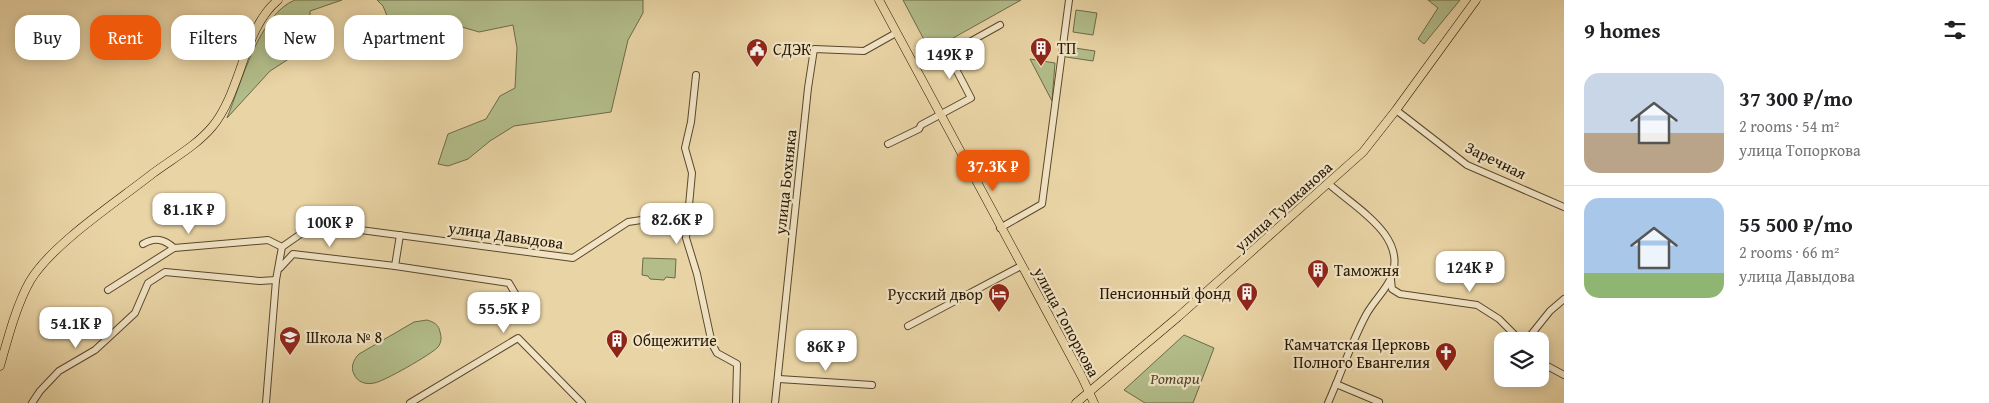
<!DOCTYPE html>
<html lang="en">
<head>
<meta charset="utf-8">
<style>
  :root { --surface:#fff; --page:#f2f2f2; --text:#202124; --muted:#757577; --line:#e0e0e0; --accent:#ea580c }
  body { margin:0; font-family:"Gentium Book Plus",serif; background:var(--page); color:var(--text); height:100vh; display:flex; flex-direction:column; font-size:19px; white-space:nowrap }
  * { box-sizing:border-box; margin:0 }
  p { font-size:16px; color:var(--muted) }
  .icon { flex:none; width:28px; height:28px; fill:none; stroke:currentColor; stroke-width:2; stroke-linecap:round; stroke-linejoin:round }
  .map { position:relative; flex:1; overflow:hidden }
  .side { display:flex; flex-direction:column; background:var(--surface); width:425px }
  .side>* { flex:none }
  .guide { position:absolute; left:15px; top:15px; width:475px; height:45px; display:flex; gap:10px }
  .controls { position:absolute; left:1494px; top:332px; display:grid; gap:10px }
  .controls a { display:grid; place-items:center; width:55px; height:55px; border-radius:10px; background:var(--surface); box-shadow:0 2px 12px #0003; font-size:25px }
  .price { position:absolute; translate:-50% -42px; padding:0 11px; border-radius:10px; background:#fff; color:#222; font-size:16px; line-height:32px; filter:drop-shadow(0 1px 2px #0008) }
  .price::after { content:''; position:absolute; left:50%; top:30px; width:15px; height:11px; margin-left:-8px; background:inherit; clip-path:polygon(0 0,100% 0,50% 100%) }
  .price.on { background:var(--accent); color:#fff }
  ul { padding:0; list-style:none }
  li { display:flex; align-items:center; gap:15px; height:125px; padding:0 20px }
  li+li { border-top:1px solid var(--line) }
  li span { display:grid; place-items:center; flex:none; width:140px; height:100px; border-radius:15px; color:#555 }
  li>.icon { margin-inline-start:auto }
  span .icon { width:60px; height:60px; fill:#fffc; stroke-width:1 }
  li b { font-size:21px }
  h2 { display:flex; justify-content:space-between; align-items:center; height:60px; padding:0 20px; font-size:21px }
  .pill { padding:0 18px; border-radius:15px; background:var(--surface); box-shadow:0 2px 12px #0003; font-size:18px; line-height:45px }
  .pill.on { background:var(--accent); color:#fff }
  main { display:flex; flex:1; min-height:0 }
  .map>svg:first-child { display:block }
  .green { fill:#b2bd8a; stroke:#6c6a47 }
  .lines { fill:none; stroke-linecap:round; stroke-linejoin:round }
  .minor-casing { stroke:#58472c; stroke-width:8 }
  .major-casing { stroke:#271804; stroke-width:9 }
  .minor { stroke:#f1e3c4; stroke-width:6 }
  .major { stroke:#e9d4a5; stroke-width:8 }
  .labels { text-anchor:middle; stroke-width:4.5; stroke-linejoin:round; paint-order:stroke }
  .poi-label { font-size:16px; fill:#271804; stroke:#f1e3c4; text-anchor:start }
  .street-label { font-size:16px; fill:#271804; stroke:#f1e3c4 }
  .park-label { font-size:16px; font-style:italic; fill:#514a2c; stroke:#f1e3c4 }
</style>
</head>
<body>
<main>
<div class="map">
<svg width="1564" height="403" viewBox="0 0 1564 403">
  <rect width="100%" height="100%" fill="#e9d4a5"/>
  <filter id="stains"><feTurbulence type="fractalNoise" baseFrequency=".004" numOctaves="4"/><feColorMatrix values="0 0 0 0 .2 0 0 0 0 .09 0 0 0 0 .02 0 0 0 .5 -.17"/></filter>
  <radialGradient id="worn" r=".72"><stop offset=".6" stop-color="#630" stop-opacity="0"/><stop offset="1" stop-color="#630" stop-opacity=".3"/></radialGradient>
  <!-- green -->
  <g class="green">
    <path d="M 295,0 L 342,0 L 310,11 L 310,33 L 305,38 L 298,53 L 270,71 L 227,118 C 241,84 259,14 295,0 Z"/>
    <path d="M 377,0 L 643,0 L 643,13 L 628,40 L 611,112 L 514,126 L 490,141 L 468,159 L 448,166 L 438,164 L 448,134 L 486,119 L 500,96 L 515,88 L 517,48 L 513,25 L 479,32 L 445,22 L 390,23 L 383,6 Z"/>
    <path d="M 903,0 L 1021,0 L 930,51 Z"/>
    <path d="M 1428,0 L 1460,0 L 1424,44 L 1418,39 L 1438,8 Z"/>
    <path d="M 1076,10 L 1097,13 L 1093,35 L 1073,32 Z"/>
    <path d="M 1068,47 L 1095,51 L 1093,61 L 1066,57 Z"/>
    <path d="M 1030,59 L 1055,63 L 1052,101 Z"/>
    <path d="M 643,258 L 676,259 L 675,278 L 666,277 L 664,280 L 650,279 L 648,276 L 642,275 Z"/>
    <path d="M 427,320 C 434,322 439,325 440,332 C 442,338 441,343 438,347 C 432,354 383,382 374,383 C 366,385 357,382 354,374 C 350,367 354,359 359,354 L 414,322 Z"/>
    <path d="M 1184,335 L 1214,348 L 1193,403 L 1145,403 L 1124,390 Z"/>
  </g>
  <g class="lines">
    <!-- minor casing -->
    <g class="minor-casing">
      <g id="minor">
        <path d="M 696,75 L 691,122 L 685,148 L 692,173 L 686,238 L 697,274 L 712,344 L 717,353 L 737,364 L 736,403"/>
        <path d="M 1396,110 L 1467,165 L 1564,207"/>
        <path d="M 888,144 L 919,129 L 921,125 L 971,98 L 948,54 L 1000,25"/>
        <path d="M 1000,228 L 1042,204 L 1069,0"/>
        <path d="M 400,235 L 395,266 L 509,283 L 519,300"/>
        <path d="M 143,244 C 155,237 164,239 174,248"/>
        <path d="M 280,268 L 293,254 L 395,266"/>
        <path d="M 1391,280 L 1392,289 L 1400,294 L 1477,305 L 1499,319 L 1521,341"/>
        <path d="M 108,290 L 174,248 L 268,240 L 282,247"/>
        <path d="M 908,326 L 1021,266"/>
        <path d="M 1526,341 L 1550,311 L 1564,299"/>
        <path d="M 1540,362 L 1564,375"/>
        <path d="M 779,379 L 872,385"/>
        <path d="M 1336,384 L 1379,402"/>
        <path d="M 32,403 L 40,391 L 59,371 L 95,350 L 107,339 L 135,313 L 148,283 L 165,272 L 260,281 L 276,280"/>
        <path d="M 266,403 L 276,280 L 282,247 L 315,224 L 573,258 L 628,222 L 648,219 L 687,222"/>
        <path d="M 410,403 L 518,338 L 582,403"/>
        <path d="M 775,403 L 808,88 L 814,49 L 864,51 L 896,33"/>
        <path d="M 1328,403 C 1341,374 1351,343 1366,315 C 1373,302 1385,291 1391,278 C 1409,236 1354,207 1329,184"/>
      </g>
    </g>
    <!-- major casing -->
    <g class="major-casing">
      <g id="major">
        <path d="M 879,0 L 1082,377 L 1094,403"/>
        <path d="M 0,366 C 8,338 16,306 30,281 C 52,244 118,201 152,174 C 172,159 196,146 212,127 C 242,91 243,29 278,0"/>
        <path d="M 1076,403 L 1178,317 L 1363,152 L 1396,110 L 1476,0"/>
      </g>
    </g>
    <!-- minor -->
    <use href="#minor" class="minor"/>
    <!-- major -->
    <use href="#major" class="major"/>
  </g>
  <!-- icons -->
  <defs>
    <g id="building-pin" transform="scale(1.125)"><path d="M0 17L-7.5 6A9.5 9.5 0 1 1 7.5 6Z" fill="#8f2418" stroke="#f1e3c4"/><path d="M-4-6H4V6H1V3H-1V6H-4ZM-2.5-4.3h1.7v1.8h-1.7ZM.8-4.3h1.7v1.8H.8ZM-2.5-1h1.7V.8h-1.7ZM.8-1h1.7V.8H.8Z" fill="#fff"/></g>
    <g id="civic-pin" transform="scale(1.125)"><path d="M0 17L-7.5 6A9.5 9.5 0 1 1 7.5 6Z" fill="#8f2418" stroke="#f1e3c4"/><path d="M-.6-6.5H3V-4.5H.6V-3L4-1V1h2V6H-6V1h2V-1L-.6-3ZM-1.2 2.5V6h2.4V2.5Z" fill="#fff"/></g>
    <g id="hotel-pin" transform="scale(1.125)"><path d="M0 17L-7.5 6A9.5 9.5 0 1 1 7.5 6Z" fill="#8f2418" stroke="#f1e3c4"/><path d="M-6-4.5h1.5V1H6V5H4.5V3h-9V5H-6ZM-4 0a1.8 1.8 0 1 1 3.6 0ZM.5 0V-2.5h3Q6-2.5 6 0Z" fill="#fff"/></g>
    <g id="school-pin" transform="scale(1.125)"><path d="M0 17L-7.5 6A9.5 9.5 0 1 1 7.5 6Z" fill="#8f2418" stroke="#f1e3c4"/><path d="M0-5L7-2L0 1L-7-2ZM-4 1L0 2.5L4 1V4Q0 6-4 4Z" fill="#fff"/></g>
    <g id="church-pin" transform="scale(1.125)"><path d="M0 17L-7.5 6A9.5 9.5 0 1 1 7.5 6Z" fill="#8f2418" stroke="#f1e3c4"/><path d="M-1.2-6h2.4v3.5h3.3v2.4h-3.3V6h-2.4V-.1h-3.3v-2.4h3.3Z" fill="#fff"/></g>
  </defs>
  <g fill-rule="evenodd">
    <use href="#building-pin" x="1041" y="48"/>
    <use href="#civic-pin" x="757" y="49"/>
    <use href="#building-pin" x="1318" y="270"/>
    <use href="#building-pin" x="1247" y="293"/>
    <use href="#hotel-pin" x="999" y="294"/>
    <use href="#school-pin" x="290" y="337"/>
    <use href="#building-pin" x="617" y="340"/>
    <use href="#church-pin" x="1446" y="353"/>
  </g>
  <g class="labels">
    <!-- poi labels -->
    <g class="poi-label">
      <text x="1057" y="54">ТП</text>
      <text x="773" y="55">СДЭК</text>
      <text x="1334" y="276">Таможня</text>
      <text x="1231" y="299" text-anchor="end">Пенсионный фонд</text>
      <text x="983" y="300" text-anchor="end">Русский двор</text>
      <text x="306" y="343">Школа № 8</text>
      <text x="633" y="346">Общежитие</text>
      <text x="1430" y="350" text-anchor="end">Камчатская Церковь<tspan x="1430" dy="18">Полного Евангелия</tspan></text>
    </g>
    <!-- street labels -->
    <g class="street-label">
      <text transform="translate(1496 160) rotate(26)" y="6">Заречная</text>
      <text transform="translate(785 182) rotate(-84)" y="6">улица Бохняка</text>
      <text transform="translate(1283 206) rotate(-42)" y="6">улица Тушканова</text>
      <text transform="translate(506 235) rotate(8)" y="6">улица Давыдова</text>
      <text transform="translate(1067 322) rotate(62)" y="6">улица Топоркова</text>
    </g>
    <!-- park labels -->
    <g class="park-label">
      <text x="1175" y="384">Ротари</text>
    </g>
  </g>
  <rect width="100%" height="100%" filter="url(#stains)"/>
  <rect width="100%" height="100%" fill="url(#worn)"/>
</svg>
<div class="controls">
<a><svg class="icon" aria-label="layers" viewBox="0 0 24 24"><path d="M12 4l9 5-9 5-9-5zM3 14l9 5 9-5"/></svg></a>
</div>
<b class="price" style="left:950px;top:80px">149K ₽</b>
<b class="price on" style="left:993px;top:192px">37.3K ₽</b>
<b class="price" style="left:189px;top:235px">81.1K ₽</b>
<b class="price" style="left:677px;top:245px">82.6K ₽</b>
<b class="price" style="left:330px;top:248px">100K ₽</b>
<b class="price" style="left:1470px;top:293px">124K ₽</b>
<b class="price" style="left:504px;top:334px">55.5K ₽</b>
<b class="price" style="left:76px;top:349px">54.1K ₽</b>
<b class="price" style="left:826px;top:372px">86K ₽</b>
<div class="guide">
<a class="pill">Buy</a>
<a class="pill on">Rent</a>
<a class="pill">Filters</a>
<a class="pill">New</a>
<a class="pill">Apartment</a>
</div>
</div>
<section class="side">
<h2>9 homes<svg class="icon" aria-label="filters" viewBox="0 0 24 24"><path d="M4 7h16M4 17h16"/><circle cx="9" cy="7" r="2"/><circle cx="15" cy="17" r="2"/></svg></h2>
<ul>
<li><span style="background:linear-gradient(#c9d6e8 60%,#b9a48a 0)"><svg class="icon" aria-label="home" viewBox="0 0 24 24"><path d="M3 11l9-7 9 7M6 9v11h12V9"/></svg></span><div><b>37 300 ₽/mo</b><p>2 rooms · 54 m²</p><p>улица Топоркова</p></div></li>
<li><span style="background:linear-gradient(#a9c7e8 75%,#8fb573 0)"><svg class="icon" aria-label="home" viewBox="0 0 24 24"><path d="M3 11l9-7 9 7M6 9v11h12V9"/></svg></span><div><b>55 500 ₽/mo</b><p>2 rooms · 66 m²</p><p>улица Давыдова</p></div></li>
</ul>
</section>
</main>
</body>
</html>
